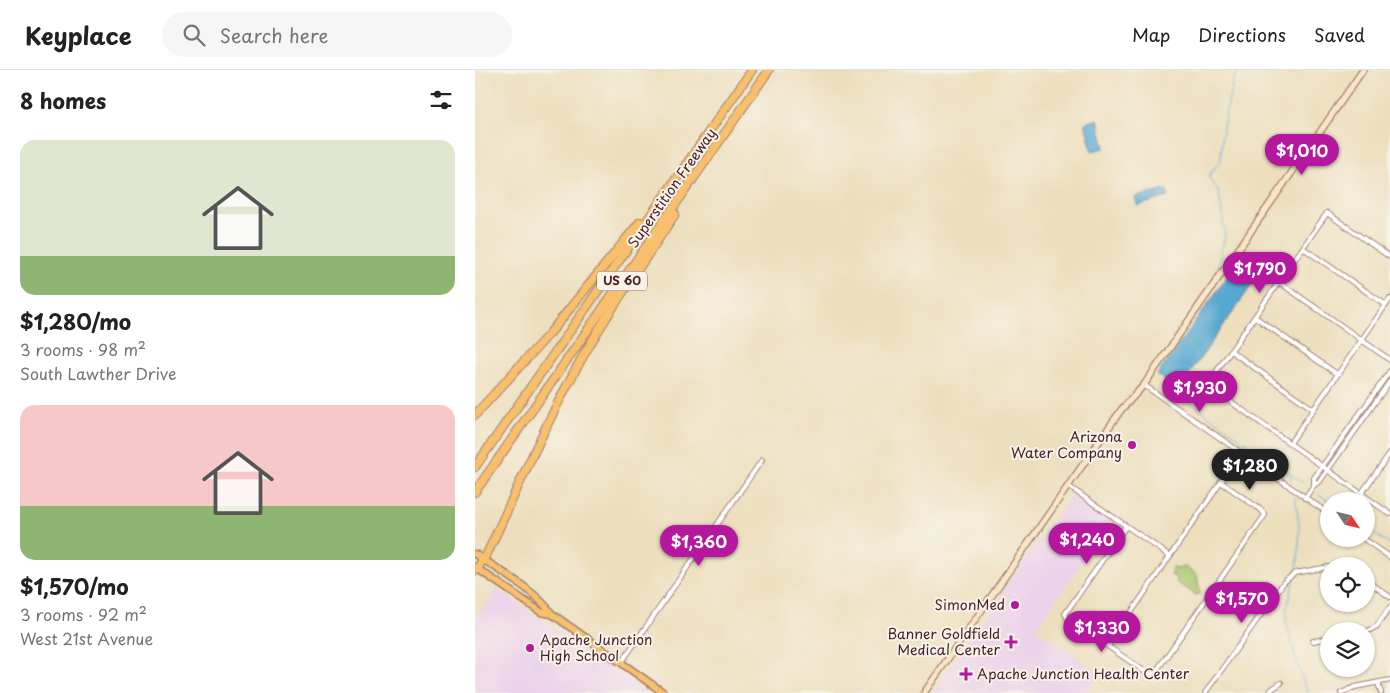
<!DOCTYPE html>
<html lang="en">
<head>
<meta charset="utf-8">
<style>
  :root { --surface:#fff; --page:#f6f6f6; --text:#222; --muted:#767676; --line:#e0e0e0; --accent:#b5179e }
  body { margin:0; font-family:"Playpen Sans",sans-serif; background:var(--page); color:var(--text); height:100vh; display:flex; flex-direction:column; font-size:19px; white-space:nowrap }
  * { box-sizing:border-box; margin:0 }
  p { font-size:16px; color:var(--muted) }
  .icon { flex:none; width:28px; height:28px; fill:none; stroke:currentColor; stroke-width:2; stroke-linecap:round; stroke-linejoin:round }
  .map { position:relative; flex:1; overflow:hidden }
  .panel { display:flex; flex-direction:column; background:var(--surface); width:475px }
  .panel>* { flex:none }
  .needle { width:32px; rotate:125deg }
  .controls { position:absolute; left:845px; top:422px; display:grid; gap:10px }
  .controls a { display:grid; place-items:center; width:55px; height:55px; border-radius:50%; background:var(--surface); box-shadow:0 1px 4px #0004; font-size:25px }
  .price { position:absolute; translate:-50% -42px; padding:0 11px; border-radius:18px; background:var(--accent); color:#fff; font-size:16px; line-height:32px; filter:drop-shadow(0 1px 2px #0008) }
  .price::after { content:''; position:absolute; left:50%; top:30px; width:15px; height:11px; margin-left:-8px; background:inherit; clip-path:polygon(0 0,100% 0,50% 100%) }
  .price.selected { background:#222; color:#fff }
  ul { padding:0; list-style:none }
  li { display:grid; align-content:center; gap:10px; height:265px; padding:0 20px }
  li span { display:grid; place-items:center; height:155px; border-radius:15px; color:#555 }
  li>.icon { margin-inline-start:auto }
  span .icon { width:90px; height:90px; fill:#fffc; stroke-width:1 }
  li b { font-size:21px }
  h2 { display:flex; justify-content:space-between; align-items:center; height:60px; padding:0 20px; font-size:21px }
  header { display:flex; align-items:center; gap:30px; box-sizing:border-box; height:70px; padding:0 25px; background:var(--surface); border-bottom:1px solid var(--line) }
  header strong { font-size:24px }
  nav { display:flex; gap:28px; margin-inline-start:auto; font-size:18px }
  .search { width:350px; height:45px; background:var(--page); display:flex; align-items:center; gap:12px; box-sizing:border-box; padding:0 18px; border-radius:28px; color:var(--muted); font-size:19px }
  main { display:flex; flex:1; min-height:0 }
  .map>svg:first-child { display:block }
  .built { fill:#ecd1ea }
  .green { fill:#abc86f; stroke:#7a744d }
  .water { fill:#57a8d1; stroke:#50647e }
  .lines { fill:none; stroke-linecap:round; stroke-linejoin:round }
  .stream { stroke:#57a8d1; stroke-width:1 }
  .street-casing { stroke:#9c7f74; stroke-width:6 }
  .secondary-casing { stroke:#9c7f74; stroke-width:8 }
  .primary-casing { stroke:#9c7f74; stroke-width:9 }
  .highway-casing { stroke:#9c7f74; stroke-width:10 }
  .street { stroke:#fff; stroke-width:4 }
  .secondary { stroke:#fce5c4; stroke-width:5.5 }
  .primary { stroke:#f8bf6c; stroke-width:6 }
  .highway { stroke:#f8bf6c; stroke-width:8 }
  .poi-dot { fill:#b5179e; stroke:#f7f3e8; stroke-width:2 }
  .labels { text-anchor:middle; stroke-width:4; stroke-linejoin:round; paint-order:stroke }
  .shield { fill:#f7f3e8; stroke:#7e5f64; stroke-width:1 }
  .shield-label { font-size:12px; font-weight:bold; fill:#4a1f2b }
  .street-label { font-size:14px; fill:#4a1f2b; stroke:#f7f3e8 }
  .poi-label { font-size:14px; fill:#4a1f2b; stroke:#f7f3e8; text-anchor:end }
</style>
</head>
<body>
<header>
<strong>Keyplace</strong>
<div class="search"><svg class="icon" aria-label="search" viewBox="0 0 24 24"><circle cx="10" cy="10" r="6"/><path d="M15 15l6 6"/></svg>Search here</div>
<nav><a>Map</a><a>Directions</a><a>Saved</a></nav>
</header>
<main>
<section class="panel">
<h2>8 homes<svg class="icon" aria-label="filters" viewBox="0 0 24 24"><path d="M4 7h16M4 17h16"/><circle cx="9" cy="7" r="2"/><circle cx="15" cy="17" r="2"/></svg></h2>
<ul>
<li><span style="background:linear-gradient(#dfe7d0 75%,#8fb573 0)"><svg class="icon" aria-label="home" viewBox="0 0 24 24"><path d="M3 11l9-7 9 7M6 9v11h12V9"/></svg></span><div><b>$1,280/mo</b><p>3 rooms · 98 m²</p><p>South Lawther Drive</p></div></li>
<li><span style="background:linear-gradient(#f6c9c9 65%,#8fb573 0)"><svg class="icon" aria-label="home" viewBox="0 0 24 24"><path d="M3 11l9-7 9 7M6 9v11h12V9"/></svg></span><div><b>$1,570/mo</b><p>3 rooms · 92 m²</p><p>West 21st Avenue</p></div></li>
</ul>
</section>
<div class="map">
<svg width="915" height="623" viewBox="0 0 915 623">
  <rect width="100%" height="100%" fill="#f7f3e8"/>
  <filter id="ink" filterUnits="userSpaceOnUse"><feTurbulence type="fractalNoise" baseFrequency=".02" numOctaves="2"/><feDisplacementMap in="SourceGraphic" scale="10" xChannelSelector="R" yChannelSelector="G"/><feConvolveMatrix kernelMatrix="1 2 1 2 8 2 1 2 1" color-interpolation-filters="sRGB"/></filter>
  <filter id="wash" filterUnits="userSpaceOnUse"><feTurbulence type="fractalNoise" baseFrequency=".0096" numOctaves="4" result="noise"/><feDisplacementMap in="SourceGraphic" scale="20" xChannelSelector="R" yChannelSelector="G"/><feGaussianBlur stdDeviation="1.12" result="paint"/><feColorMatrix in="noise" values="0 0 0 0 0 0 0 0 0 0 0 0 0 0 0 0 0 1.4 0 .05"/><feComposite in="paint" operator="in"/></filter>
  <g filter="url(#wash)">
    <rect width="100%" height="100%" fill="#eddfbd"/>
    <!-- built -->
    <g class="built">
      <path d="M 597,425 L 603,426 L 637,449 L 561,559 L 625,604 L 611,623 L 457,623 L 592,430 Z"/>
      <path d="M 22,519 L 151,607 L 175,623 L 0,623 L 0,550 Z"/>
    </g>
    <!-- green -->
    <path class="green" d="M 698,497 L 702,499 L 710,497 L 722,505 L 725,524 L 721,525 L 701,512 L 703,509 L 696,505 L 698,502 L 696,500 Z"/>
    <!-- water -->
    <g class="water">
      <path d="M 623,49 L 630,78 L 617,81 L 610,53 Z"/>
      <path d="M 692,120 L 693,127 L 662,136 L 660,127 Z"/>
      <path d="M 757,200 L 777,215 L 703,320 L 682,305 Z"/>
    </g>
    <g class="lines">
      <!-- stream -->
      <g class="stream">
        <path d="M 742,205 L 741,203 L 750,166 L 744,122 L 734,108 L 735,104 L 746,90 L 748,56 L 758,10 L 763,0"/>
        <path d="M 696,313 L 698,320 L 704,324 L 828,413"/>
        <path d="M 815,403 L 816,410"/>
        <path d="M 844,425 L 854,431"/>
        <path d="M 820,428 C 825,451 826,478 821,502"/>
        <path d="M 891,458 L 915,475"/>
        <path d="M 820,506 L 812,537 L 811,551 L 823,597 L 833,623"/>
      </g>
    </g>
  </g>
  <g filter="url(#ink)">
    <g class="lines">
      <!-- street casing -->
      <g class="street-casing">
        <g id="street">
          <path d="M 828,178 L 911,235"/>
          <path d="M 915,187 L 852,143 L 732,315 L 915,444"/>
          <path d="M 804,212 L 915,290"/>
          <path d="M 780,247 L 862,304"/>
          <path d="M 756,281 L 838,339"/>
          <path d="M 669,315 L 854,444"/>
          <path d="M 815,373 L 915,229"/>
          <path d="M 839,415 L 839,408 L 915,301"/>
          <path d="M 593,416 L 695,486"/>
          <path d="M 886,424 L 915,383"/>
          <path d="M 830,428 L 839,415 L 845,411 L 915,311"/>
          <path d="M 651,456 L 590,544 L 593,549 L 672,603 L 677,604 L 682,600 L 790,445 L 786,440 L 746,412"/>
          <path d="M 889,469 L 915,487"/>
          <path d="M 853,497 L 854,505"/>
          <path d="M 891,510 L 915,527"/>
          <path d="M 891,562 L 902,556 L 915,537"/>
          <path d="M 838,571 L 854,568"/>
          <path d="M 633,576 L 766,383"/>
          <path d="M 146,593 L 287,390"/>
          <path d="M 903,613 L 906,623"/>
          <path d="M 730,623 L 809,512 L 820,503 L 854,497"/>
          <path d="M 794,623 L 797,619 L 806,613"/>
          <path d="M 866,623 L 880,617 L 915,610"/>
        </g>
      </g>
      <!-- secondary casing -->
      <g class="secondary-casing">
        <path id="secondary" d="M 449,623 L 646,340 L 669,315 L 888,0"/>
      </g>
      <!-- primary casing -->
      <g class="primary-casing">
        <g id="primary">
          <path d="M 0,484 C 25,501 60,520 77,544 L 189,623"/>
          <path d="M 0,497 L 66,542 L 77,544"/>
        </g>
      </g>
      <!-- highway casing -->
      <g class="highway-casing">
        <g id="highway">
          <path d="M 0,345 L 75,263 L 165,152"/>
          <path d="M 0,397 L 277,0"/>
          <path d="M 0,422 L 294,0"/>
          <path d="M 0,501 L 11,486 C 42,420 71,352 107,288 C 135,238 169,191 200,144"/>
        </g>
      </g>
      <!-- street -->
      <use href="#street" class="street"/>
      <!-- secondary -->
      <use href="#secondary" class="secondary"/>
      <!-- primary -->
      <use href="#primary" class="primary"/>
      <!-- highway -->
      <use href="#highway" class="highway"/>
    </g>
  </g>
  <!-- markers -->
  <g class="poi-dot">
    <circle cx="657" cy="375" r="5"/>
    <circle cx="540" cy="535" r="5"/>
    <path d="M533.5 564.5h5v5h5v5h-5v5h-5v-5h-5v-5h5z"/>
    <circle cx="55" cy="578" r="5"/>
    <path d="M488.5 596.5h5v5h5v5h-5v5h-5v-5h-5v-5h5z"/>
  </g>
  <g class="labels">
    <!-- shield labels -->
    <rect class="shield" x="122" y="201.5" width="50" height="19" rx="4"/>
    <g class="shield-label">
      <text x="147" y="215">US 60</text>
    </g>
    <!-- street labels -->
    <g class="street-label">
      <text transform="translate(197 118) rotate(-55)" y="5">Superstition Freeway</text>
    </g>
    <!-- poi labels -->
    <g class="poi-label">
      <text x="647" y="372">Arizona<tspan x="647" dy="16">Water Company</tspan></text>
      <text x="530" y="540">SimonMed</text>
      <text x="525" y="569">Banner Goldfield<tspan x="525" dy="16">Medical Center</tspan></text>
      <text x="65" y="575" text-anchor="start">Apache Junction<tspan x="65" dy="16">High School</tspan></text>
      <text x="502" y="609" text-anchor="start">Apache Junction Health Center</text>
    </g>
  </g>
</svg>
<div class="controls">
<a><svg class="needle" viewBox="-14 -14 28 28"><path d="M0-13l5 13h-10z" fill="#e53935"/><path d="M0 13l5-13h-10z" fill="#767676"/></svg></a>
<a><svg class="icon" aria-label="locate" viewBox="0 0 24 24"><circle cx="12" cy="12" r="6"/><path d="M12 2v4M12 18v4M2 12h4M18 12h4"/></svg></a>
<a><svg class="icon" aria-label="layers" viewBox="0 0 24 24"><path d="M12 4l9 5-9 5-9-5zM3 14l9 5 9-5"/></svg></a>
</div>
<b class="price" style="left:827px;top:106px">$1,010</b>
<b class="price" style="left:785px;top:224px">$1,790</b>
<b class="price" style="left:725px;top:343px">$1,930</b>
<b class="price selected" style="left:775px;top:421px">$1,280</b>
<b class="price" style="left:612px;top:495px">$1,240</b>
<b class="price" style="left:224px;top:497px">$1,360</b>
<b class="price" style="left:767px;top:554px">$1,570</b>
<b class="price" style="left:627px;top:583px">$1,330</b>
</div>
</main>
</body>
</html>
